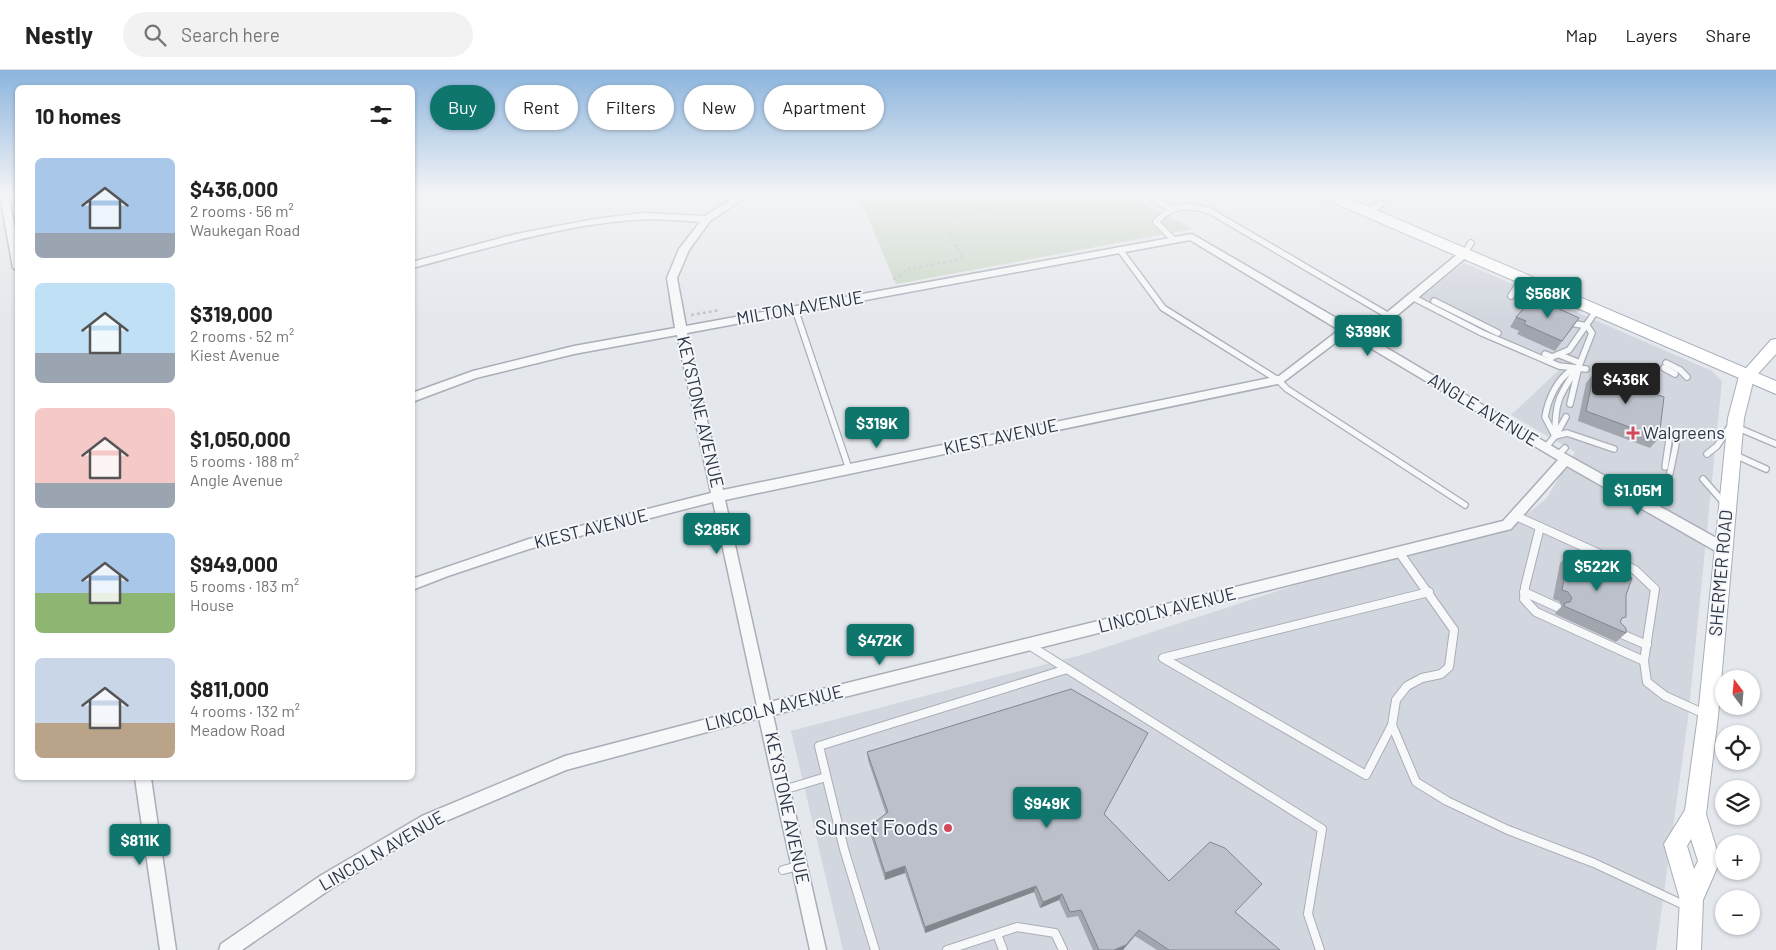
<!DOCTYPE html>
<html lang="en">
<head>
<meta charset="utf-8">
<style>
  :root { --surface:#fff; --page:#f2f2f2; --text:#222; --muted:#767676; --line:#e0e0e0; --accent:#0f766e }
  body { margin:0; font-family:Barlow,sans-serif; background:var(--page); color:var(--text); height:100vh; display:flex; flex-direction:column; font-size:19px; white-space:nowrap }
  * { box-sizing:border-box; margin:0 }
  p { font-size:16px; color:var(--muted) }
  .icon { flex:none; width:28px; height:28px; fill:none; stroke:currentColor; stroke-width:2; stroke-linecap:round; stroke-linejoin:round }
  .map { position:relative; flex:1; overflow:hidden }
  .details { position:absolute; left:15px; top:15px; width:400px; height:695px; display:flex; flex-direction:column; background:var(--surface); border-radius:8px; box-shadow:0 1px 4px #0004 }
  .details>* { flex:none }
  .guide { position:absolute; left:430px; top:15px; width:475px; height:45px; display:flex; gap:10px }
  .needle { width:32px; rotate:344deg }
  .controls { position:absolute; left:1715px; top:600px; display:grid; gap:10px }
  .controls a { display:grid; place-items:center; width:45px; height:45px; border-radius:50%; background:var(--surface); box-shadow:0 1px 4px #0004; font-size:25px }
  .price { position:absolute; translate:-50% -42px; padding:0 11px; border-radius:5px; background:var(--accent); color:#fff; font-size:16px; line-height:32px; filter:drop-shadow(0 1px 2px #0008) }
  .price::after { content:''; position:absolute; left:50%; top:30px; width:15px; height:11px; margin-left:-8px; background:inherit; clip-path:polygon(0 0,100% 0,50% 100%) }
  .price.on { background:#222; color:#fff }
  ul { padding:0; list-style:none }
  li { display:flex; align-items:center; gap:15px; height:125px; padding:0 20px }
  li span { display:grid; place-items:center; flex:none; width:140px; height:100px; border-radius:8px; color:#555 }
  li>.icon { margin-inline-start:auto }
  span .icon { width:60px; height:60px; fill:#fffc; stroke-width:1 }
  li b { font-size:21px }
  h2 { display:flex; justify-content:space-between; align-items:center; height:60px; padding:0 20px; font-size:21px }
  .tag { padding:0 18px; border-radius:22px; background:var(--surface); box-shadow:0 1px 4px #0004; font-size:18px; line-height:45px }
  .tag.on { background:var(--accent); color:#fff }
  header { display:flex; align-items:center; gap:30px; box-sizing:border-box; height:70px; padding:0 25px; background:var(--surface); border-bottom:1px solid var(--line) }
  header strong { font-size:24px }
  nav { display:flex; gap:28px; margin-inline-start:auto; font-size:18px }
  .search { width:350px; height:45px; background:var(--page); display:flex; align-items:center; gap:12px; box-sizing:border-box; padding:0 18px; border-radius:28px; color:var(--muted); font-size:19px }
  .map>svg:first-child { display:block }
  .built { fill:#d2d6de }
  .green { fill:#c9d6c5 }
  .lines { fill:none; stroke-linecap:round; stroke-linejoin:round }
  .lane-far1-casing { stroke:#a9aeb7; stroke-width:8 }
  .lane-casing { stroke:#a9aeb7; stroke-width:10 }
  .street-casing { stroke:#a9aeb7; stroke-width:3 }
  .secondary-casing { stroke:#a9aeb7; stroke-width:2 }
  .primary-casing { stroke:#a3abb8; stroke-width:2 }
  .path { stroke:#c2c5cb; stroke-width:2.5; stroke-dasharray:3 3; stroke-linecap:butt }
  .lane-far1 { stroke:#f7f8fa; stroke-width:5.5 }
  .lane { stroke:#f7f8fa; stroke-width:8 }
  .street { fill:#f7f8fa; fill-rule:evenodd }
  .secondary { fill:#fff; fill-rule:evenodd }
  .primary { fill:#fff; fill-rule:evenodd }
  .wall { fill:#a1a5ae }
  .shaded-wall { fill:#83868d }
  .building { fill:#bbc0ca; stroke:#83868d }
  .poi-dot { fill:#d1495b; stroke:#f4f6f9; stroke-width:2 }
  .labels { text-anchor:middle; stroke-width:4; stroke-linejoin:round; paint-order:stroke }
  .street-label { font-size:18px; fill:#2b3445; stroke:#f4f6f9 }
  .poi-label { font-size:18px; fill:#2b3445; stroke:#f4f6f9; text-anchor:start }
  .near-poi-label { font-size:21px; fill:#2b3445; stroke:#f4f6f9; text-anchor:end }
</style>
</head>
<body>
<header>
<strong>Nestly</strong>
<div class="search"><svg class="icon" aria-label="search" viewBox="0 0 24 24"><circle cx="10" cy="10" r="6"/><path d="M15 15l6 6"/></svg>Search here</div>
<nav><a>Map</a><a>Layers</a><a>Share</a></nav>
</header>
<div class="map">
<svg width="1776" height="880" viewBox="0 0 1776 880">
  <rect width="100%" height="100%" fill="#e4e7ec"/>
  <!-- built -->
  <path class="built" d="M 1464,193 L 1712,301 L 1722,311 L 1688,649 L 1656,880 L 843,880 L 791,661 L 1085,584 L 1296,515 L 1505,461 L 1546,429 L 1575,382 L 1511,345 L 1559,300 L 1417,231 Z"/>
  <!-- green -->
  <path class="green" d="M 858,125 L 1126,125 L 1193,159 L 896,214 Z"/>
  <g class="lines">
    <!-- lane-far1 casing -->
    <g class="lane-far1-casing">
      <g id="lane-far1">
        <path d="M 1146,125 L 1170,138"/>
        <path d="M 1367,142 L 1381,134"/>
        <path d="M 1174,170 L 1156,152 C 1172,134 1188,134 1210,141 L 1389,246"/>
        <path d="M 1120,180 L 1163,238 L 1278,310 L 1287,319 L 1465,435"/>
        <path d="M 1464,184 L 1471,173"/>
        <path d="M 1511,226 L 1522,209"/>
        <path d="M 1412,227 L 1482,263 L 1559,296 L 1586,299"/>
        <path d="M 1434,231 L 1498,263"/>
        <path d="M 795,239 L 849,399"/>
        <path d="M 1545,284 L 1552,287"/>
        <path d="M 1560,285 L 1580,293"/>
        <path d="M 1549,291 L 1552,287 L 1569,280 L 1596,241"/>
        <path d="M 1666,293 L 1680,300 L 1687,307"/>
        <path d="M 1664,298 L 1675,304"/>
        <path d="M 1570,334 L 1579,296 L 1592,263 L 1587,256 L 1571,253"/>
        <path d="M 1736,357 L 1776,374"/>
        <path d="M 1556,365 L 1566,347"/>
        <path d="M 1555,366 C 1555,330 1559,326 1578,297"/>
        <path d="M 1555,366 L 1567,363 L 1614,379"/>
        <path d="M 1546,377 L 1555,366 L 1545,347 C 1548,329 1557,309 1573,299"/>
        <path d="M 1707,384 L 1717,376 L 1731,355"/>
        <path d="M 1733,384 L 1766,399"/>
        <path d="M 1558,385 L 1565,378"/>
        <path d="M 1665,397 L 1669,370"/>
        <path d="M 1670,403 L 1676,374"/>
        <path d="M 1703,409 L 1725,434"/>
        <path d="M 1516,446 L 1519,447"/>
      </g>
    </g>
    <!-- lane casing -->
    <g class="lane-casing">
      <g id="lane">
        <path d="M 1516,446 L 1635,500 L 1655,519 L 1644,591 L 1647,612 L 1665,626 L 1705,644"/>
        <path d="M 1540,457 L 1525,517 L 1524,529 L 1536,542 L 1644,591"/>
        <path d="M 1399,482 L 1454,560 L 1449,597 L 1441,604 L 1422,608 L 1407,616 L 1396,630 L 1392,655 L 1416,712 L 1447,731 L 1508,760 L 1594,793 L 1686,836"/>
        <path d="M 1524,522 L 1557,537"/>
        <path d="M 1617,562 L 1647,575"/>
        <path d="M 1029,575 L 1322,759 L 1308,844 L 1320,880"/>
        <path d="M 1392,655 L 1366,705 L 1163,588 L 1429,522"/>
        <path d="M 783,720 L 826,707"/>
        <path d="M 783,800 L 798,796"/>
        <path d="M 997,864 L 1003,880"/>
        <path d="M 875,880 L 844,779 L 819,676 L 1067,599"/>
        <path d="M 947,880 L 1017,857 L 1055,863 L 1063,880"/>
      </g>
    </g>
    <!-- street casing -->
    <g class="street-casing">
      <g id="street">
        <path d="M 0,125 L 8,125 L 18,172 L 18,201 L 13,198 Z"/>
        <path d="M 738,125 L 749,125 L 710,151 L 689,180 L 677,208 L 686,256 L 1192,164 L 1362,263 L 1460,182 L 1468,182 L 1468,186 L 1370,268 L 1562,382 L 1729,475 L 1730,479 L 1729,483 L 1724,484 L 1719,483 L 1567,396 L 1511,459 L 1507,460 L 773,645 L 826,880 L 810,880 L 759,648 L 566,700 L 434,756 L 332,818 L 242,880 L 219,880 L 221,874 L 320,806 L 422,746 L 565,686 L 757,636 L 713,432 L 529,479 L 448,506 L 412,520 L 412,509 L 529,469 L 711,423 L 677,265 L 574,284 L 476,308 L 412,332 L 412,323 L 473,301 L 574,276 L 675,258 L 667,208 L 679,179 L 700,152 C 677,150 654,148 632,150 C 557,156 485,179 412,198 L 412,192 L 516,164 L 595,149 L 643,143 L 705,146 ZM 1190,170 L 1339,260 L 1279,306 L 723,420 L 687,263 ZM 1347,264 L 1558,390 L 1503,451 L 770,632 L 725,430 L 1282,313 Z"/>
        <path d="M 135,708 L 151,708 L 176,880 L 160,880 Z"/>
      </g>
    </g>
    <!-- secondary casing -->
    <g class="secondary-casing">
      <path id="secondary" d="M 1776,269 L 1776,284 L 1754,308 L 1744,348 L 1718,646 L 1706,744 L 1720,791 L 1703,830 L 1701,880 L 1677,880 L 1680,830 L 1664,774 L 1685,740 L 1698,646 L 1728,348 L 1739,306 L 1771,270 ZM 1691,769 L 1698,791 L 1694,799 L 1687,776 Z"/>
    </g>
    <!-- primary casing -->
    <g class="primary-casing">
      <path id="primary" d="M 1321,125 L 1341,125 L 1776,311 L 1776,324 L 1323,128 Z"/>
    </g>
    <!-- path -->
    <g class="path">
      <path d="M 893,209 L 900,206 L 907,199 L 964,189 L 951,167 L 948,156 L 954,147 L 987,139 L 998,133 L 1002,128 L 1000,125"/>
      <path d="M 691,245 L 720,240"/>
    </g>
    <!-- lane-far1 -->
    <use href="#lane-far1" class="lane-far1"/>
    <!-- lane -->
    <use href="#lane" class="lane"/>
    <!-- street -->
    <use href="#street" class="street"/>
    <!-- secondary -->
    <use href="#secondary" class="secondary"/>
    <!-- primary -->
    <use href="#primary" class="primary"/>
  </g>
  <!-- wall -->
  <g class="wall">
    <path d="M 1516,247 L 1579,248 L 1555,281 L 1517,264 L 1519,261 L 1510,257 Z"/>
    <path d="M 1594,303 L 1659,368 L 1650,378 L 1578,351 L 1586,313 Z"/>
    <path d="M 1569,484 L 1626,525 L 1620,552 L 1626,563 L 1616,572 L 1555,544 L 1556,542 L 1562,536 L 1559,531 L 1553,529 L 1560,493 Z"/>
    <path d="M 1144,670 L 1104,744 L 1169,811 L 1235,842 L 1280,880 L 1157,880 L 1135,866 L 1123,880 L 1093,880 L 1078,846 L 1067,848 L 1059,830 L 1040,838 L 1034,822 L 925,863 L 905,803 L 885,810 L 870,763 L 870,756 L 886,744 L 868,690 L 867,682 Z"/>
  </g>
  <!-- shaded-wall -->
  <g class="shaded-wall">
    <path d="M 905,796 L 905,803 L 885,810 L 885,803 Z"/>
    <path d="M 1036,816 L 1034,822 L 925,863 L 925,857 Z"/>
    <path d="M 1062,824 L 1059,830 L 1040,838 L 1043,832 Z"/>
    <path d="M 1139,860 L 1123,880 L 1114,880 Z"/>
  </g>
  <!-- building -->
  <g class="building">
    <path d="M 1534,227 L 1579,248 L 1562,271 L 1524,254 L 1526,251 L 1516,247 Z"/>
    <path d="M 1594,303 L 1664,327 L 1659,368 L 1586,341 Z"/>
    <path d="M 1569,484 L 1632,508 L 1626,525 L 1626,547 L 1622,548 L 1620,552 L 1626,558 L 1626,563 L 1564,536 L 1565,533 L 1570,532 L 1572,528 L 1568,522 L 1562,520 Z"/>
    <path d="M 1071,619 L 1148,663 L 1104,744 L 1169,811 L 1210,772 L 1225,778 L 1262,814 L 1235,842 L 1280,880 L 1169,880 L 1139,860 L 1126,875 L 1114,880 L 1099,880 L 1081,840 L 1070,842 L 1062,824 L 1043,832 L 1036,816 L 925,857 L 905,796 L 885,803 L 870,756 L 888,742 L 867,682 Z"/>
  </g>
  <!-- sky -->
  <linearGradient id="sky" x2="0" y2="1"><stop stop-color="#8bb4dd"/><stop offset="0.5" stop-color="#f3f4f6"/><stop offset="1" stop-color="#f3f4f6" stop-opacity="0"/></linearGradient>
  <rect width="1776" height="248" fill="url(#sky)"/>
  <!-- markers -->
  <g class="poi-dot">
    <path d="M1630.5 355.5h5v5h5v5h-5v5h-5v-5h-5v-5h5z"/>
    <circle cx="948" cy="758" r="5"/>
  </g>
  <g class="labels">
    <!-- street labels -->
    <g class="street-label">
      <text transform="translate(800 238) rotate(-10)" y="6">MILTON AVENUE</text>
      <text transform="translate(1483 340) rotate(31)" y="6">ANGLE AVENUE</text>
      <text transform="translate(700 342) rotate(77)" y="6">KEYSTONE AVENUE</text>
      <text transform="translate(1001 367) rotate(-12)" y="6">KIEST AVENUE</text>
      <text transform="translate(591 459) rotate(-14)" y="6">KIEST AVENUE</text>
      <text transform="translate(1721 503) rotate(-85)" y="6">SHERMER ROAD</text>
      <text transform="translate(1167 540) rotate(-14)" y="6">LINCOLN AVENUE</text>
      <text transform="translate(774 638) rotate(-14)" y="6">LINCOLN AVENUE</text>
      <text transform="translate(787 738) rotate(78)" y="6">KEYSTONE AVENUE</text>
      <text transform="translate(382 781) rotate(-30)" y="6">LINCOLN AVENUE</text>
    </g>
    <!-- poi labels -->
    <g class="poi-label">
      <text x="1643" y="369">Walgreens</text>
    </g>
    <!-- near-poi labels -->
    <g class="near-poi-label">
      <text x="938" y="765">Sunset Foods</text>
    </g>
  </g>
</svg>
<div class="controls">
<a><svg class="needle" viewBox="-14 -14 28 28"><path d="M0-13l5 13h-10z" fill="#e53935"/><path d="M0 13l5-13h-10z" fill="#767676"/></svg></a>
<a><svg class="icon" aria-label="locate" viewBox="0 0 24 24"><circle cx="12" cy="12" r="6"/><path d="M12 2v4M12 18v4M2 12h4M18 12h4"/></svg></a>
<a><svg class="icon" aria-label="layers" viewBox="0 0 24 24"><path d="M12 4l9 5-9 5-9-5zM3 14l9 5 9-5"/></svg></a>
<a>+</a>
<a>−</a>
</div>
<b class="price" style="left:1548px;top:249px">$568K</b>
<b class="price" style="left:1368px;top:287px">$399K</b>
<b class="price on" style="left:1626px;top:335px">$436K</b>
<b class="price" style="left:877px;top:379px">$319K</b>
<b class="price" style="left:1638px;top:446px">$1.05M</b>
<b class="price" style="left:717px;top:485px">$285K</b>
<b class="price" style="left:1597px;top:522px">$522K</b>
<b class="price" style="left:880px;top:596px">$472K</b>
<b class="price" style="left:1047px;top:759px">$949K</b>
<b class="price" style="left:140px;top:796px">$811K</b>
<div class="guide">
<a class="tag on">Buy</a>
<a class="tag">Rent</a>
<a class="tag">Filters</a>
<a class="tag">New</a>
<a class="tag">Apartment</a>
</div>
<section class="details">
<h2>10 homes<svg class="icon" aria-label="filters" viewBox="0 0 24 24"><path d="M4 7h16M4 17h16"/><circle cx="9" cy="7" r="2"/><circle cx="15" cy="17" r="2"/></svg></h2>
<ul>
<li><span style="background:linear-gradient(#a9c7e8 75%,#9aa5b1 0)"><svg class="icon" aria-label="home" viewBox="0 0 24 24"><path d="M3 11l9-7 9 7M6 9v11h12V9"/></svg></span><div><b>$436,000</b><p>2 rooms · 56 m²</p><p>Waukegan Road</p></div></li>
<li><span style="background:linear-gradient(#bfe0f5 70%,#9aa5b1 0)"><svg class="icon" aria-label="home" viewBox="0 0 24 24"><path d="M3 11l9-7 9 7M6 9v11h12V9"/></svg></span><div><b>$319,000</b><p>2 rooms · 52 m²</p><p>Kiest Avenue</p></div></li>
<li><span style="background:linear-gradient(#f6c9c9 75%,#9aa5b1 0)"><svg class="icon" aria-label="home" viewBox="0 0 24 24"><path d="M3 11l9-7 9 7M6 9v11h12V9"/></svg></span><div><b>$1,050,000</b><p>5 rooms · 188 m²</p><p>Angle Avenue</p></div></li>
<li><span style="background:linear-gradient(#a9c7e8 60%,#8fb573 0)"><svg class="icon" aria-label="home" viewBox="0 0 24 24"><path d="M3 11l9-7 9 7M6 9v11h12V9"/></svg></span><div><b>$949,000</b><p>5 rooms · 183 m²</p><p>House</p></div></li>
<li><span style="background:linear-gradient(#c9d6e8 65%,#b9a48a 0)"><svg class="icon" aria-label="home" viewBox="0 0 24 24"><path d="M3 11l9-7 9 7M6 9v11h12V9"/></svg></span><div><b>$811,000</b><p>4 rooms · 132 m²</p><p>Meadow Road</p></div></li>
</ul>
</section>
</div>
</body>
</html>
